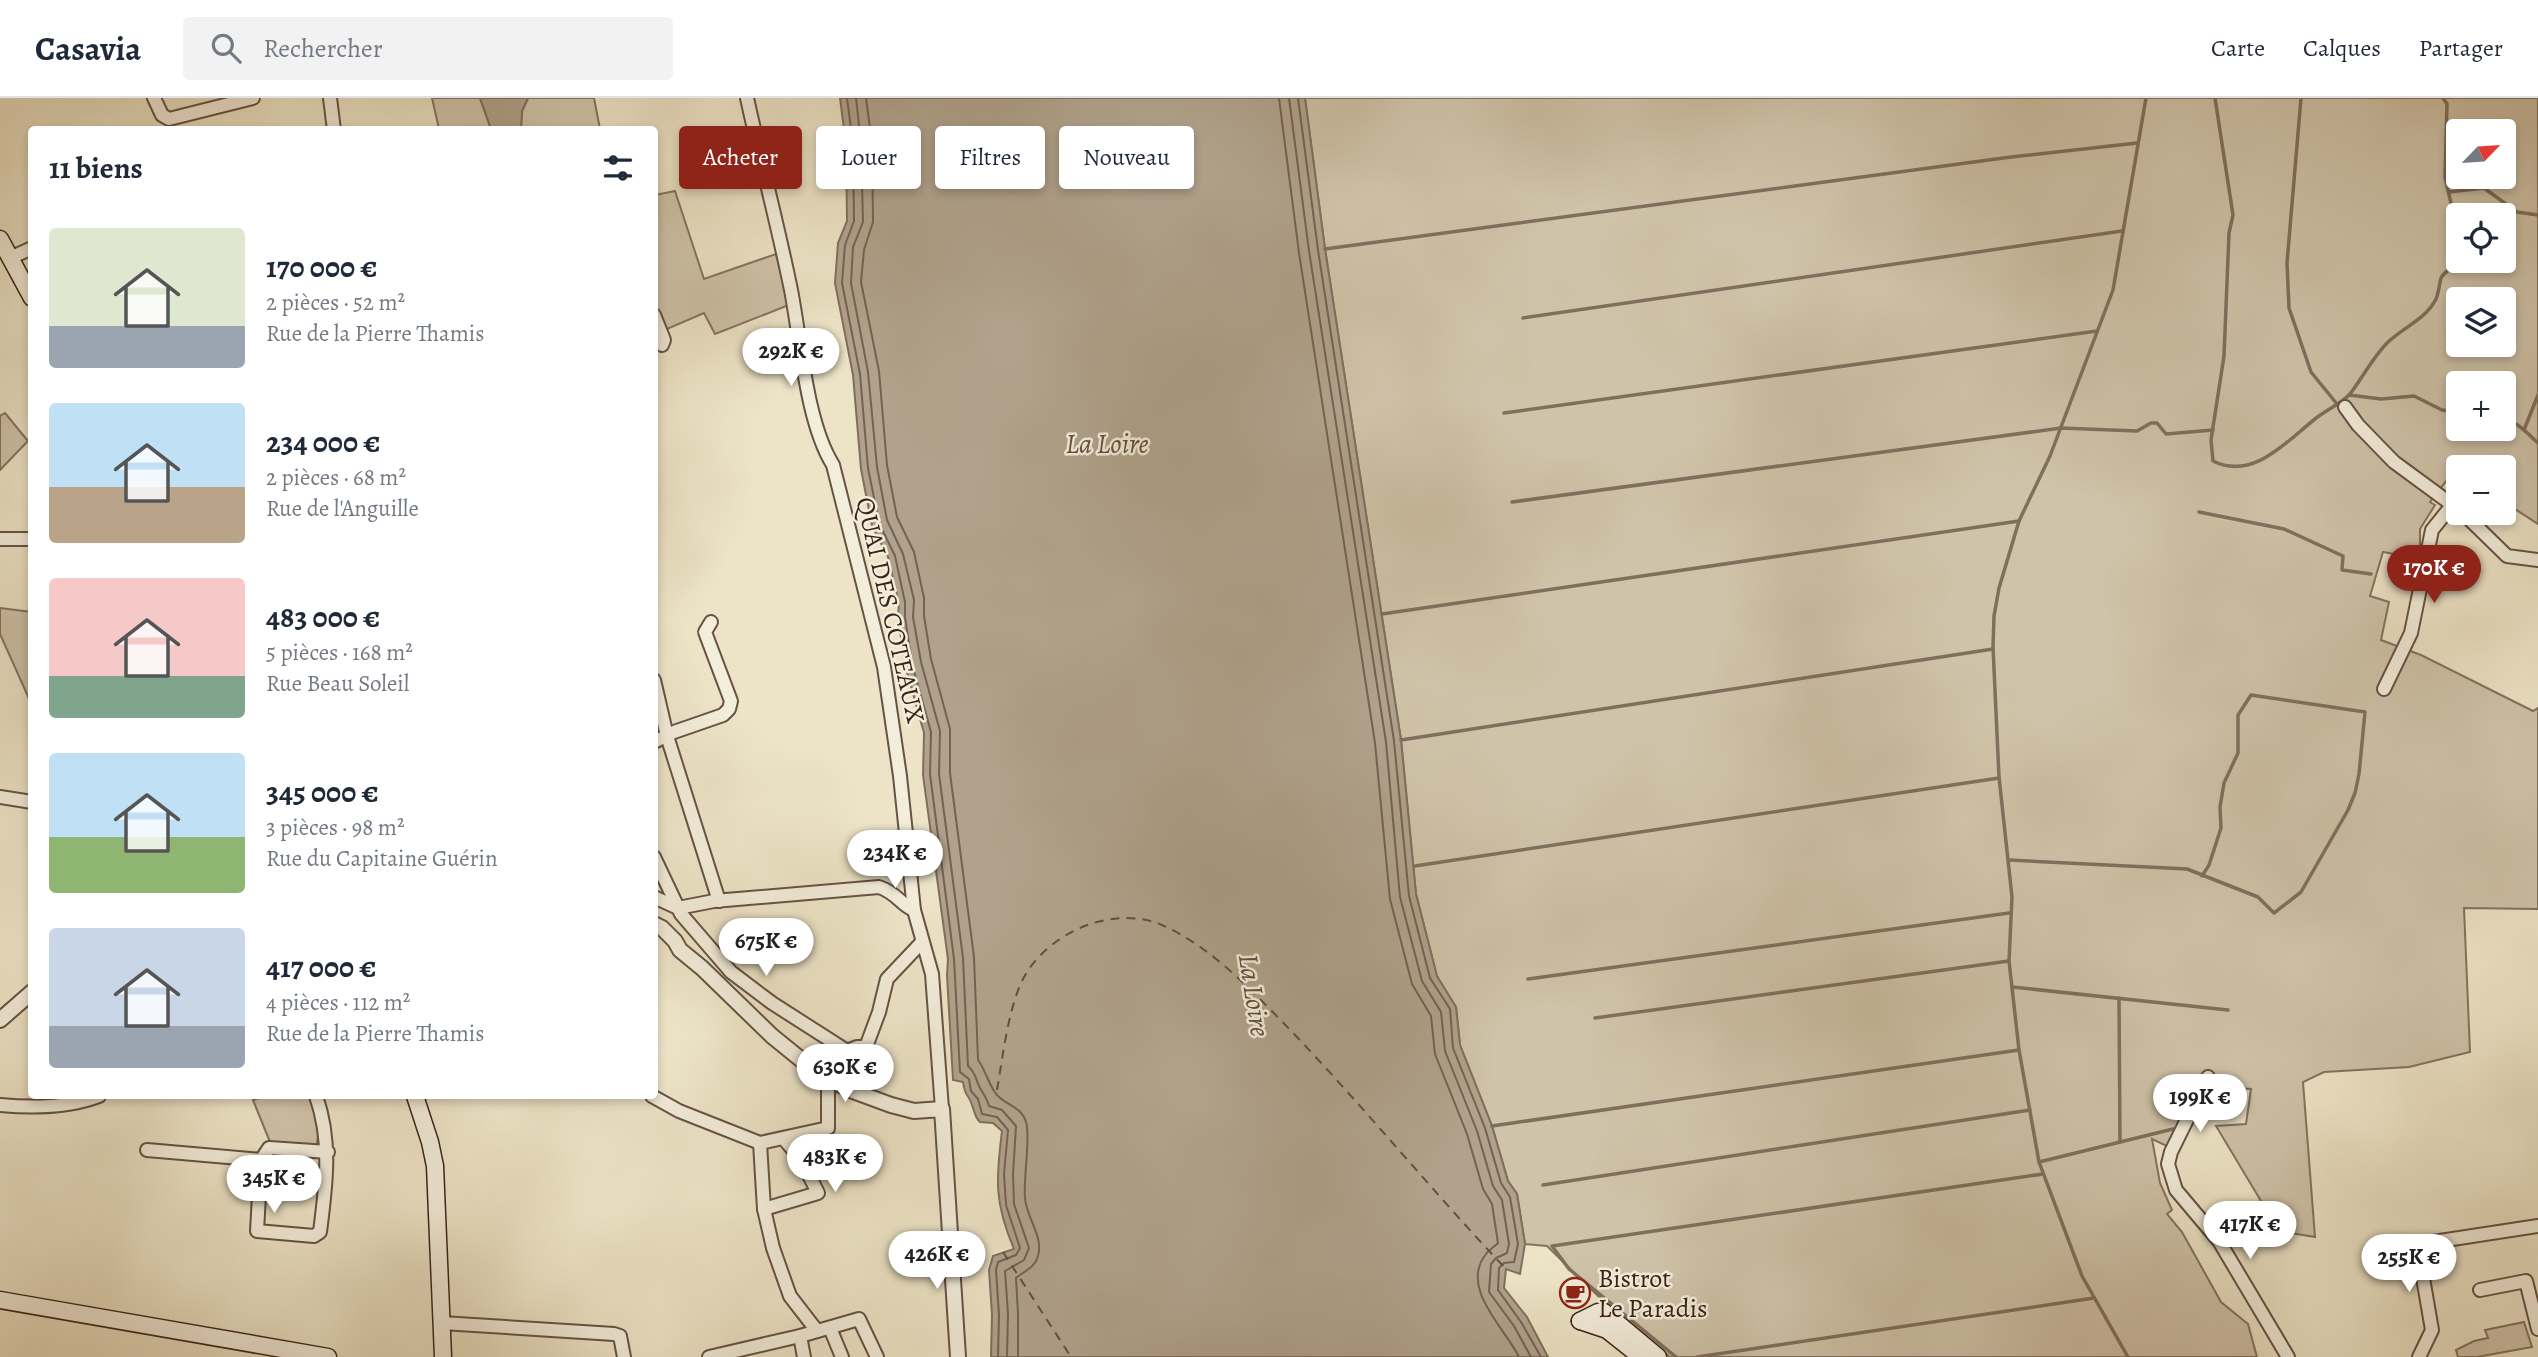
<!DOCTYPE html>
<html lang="fr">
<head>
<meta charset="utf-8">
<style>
  :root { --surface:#fff; --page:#f2f2f3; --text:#1f2937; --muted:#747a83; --line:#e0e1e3; --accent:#8f2418 }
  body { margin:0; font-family:Alegreya,serif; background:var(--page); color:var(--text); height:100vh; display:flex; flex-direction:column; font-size:26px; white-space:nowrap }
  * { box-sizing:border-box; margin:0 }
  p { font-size:23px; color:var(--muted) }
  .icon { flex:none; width:38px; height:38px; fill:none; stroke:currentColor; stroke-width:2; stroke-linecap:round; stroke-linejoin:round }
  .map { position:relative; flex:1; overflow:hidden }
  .side { position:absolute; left:28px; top:28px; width:630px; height:973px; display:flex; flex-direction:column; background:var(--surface); border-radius:7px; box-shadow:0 4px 10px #0003 }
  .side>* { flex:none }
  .top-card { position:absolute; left:679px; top:28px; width:665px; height:63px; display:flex; gap:14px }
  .needle { width:46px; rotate:65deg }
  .buttons { position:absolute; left:2446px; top:21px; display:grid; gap:14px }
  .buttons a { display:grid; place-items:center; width:70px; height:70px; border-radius:7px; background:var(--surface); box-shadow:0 4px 10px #0003; font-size:35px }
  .price { position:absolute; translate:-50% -60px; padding:0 16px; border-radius:24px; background:#fff; color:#222; font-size:23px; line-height:46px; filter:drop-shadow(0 2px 4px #0008) }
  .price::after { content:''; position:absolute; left:50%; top:42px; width:21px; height:16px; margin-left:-10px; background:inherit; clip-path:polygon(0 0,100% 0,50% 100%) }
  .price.selected { background:var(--accent); color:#fff }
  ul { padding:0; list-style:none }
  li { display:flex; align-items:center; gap:21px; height:175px; padding:0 21px }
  li span { display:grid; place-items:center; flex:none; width:196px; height:140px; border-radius:7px; color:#555 }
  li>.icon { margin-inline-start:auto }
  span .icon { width:84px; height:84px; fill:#fffc; stroke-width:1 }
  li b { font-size:30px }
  h2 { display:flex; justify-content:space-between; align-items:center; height:84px; padding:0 21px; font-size:30px }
  .chip { padding:0 24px; border-radius:7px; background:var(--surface); box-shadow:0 4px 10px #0003; font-size:24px; line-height:63px }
  .chip.selected { background:var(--accent); color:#fff }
  header { display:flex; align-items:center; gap:42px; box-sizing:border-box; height:98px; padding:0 35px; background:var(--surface); border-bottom:2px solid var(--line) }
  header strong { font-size:33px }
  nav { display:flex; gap:38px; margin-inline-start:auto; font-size:24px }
  .search { width:490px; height:63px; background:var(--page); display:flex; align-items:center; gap:18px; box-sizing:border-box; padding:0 24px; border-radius:7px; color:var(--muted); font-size:26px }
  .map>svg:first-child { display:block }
  .green { fill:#cfc3a9; stroke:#847361; stroke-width:2; fill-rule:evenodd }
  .water { fill:#b0a28c; stroke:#816f5e; stroke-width:2 }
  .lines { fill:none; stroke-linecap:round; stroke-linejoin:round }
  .shore { stroke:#756252; stroke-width:2 }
  .stream { stroke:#816f5e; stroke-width:3.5 }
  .ferry { stroke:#634f41; stroke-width:2; stroke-dasharray:9 7; stroke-linecap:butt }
  .minor-casing { stroke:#675344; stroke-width:16 }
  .tertiary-casing { stroke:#675344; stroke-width:18 }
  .secondary-casing { stroke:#3a2319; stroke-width:19 }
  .minor { stroke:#f3eddb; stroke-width:12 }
  .tertiary { stroke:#f3eddb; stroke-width:14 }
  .secondary { stroke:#f3eddb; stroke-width:16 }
  .labels { text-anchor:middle; stroke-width:5; stroke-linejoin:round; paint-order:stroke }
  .street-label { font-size:26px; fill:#3a2319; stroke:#f3eddb }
  .poi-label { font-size:26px; fill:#3a2319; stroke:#f3eddb; text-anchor:start }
  .water-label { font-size:28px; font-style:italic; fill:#634f41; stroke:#f3eddb }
</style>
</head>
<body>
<header>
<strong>Casavia</strong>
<div class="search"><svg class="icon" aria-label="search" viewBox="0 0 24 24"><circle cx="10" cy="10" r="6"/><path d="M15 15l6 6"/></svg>Rechercher</div>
<nav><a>Carte</a><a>Calques</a><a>Partager</a></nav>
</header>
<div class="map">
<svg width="2538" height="1259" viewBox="0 0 2538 1259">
  <rect width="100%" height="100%" fill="#ede4c7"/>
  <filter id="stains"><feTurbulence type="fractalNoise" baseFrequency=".00286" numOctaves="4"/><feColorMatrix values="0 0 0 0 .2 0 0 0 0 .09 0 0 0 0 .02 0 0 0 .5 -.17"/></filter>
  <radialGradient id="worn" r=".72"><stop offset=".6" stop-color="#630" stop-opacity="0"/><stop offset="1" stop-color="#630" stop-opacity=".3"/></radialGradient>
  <!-- green -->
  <g class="green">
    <path d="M 432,0 L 480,0 L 491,31 L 439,31 Z"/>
    <path d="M 528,0 L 594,0 L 600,31 L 521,32 L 522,13 Z"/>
    <path d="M 1305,0 L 2538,0 L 2538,426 L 2504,404 L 2504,369 L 2459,369 L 2459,375 L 2454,373 L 2430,404 L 2435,407 L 2420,431 L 2420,461 L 2383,454 L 2370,498 L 2389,504 L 2381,542 L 2421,557 L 2533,613 L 2538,610 L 2538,811 L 2464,810 L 2470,954 L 2409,969 L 2324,974 L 2303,984 L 2315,1139 L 2279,1133 L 2216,1028 L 2246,1026 L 2251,991 L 2198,988 L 2171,1050 L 2152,1041 L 2160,1085 L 2172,1112 L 2167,1116 L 2182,1134 L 2221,1204 L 2248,1226 L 2257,1259 L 1670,1259 L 1598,1198 L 1547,1148 L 1525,1146 L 1517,1096 L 1508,1083 L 1492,1028 L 1460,947 L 1456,909 L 1437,879 L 1416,796 L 1401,642 L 1325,151 ZM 2459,33 L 2504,33 L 2504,79 L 2459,79 ZM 2459,117 L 2504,117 L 2504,163 L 2459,163 ZM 2459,201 L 2504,201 L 2504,247 L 2459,247 ZM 2459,285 L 2504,285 L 2504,331 L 2459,331 Z"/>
    <path d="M 675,93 L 704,181 L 776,156 L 789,207 L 715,236 L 704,215 L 667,231 L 655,206 L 655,97 Z"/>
    <path d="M 5,315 L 28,343 L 0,372 L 0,318 Z"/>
    <path d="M 0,510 L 31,514 L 31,605 L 0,536 Z"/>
    <path d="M 265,998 L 310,998 C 317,1015 321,1031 316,1049 L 270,1044 L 253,1002 Z"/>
    <path d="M 2524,1224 L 2532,1249 L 2477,1259 L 2458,1259 L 2456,1252 L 2474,1243 L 2488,1240 L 2485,1232 Z"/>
  </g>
  <!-- water -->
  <g class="water">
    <path d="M 480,0 L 528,0 L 522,13 L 521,31 L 491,31 Z"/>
    <path d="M 840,0 L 1305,0 L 1325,151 L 1401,642 L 1416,796 L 1437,878 L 1456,909 L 1460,947 L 1492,1028 L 1508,1083 L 1517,1096 L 1525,1146 L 1520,1176 L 1506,1171 L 1504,1190 L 1527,1219 L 1548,1259 L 991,1259 L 992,1217 L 989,1172 L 993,1158 L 1014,1151 C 994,1104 996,1081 1002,1033 L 993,1025 L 980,1024 C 974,1018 975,1014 972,1007 C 969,996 965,1000 963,984 L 953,982 L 947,877 L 948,861 L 923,677 L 924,635 L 905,567 L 898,519 L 899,505 L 888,459 L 872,428 L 861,371 L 853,277 L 835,185 L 838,145 L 847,123 L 846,47 Z"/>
  </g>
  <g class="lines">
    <!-- shore -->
    <g class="shore">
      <path d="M 847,0 L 853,46 L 854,123 L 845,147 L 842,185 L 860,276 L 868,370 L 879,425 L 895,458 L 905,504 L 905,519 L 912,566 L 931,634 L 930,676 L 954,861 L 960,974 L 969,981 L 971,993 L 978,1001 L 982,1016 L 997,1019 L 1008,1032 L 1004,1076 L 1006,1107 L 1020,1150 L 1016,1157 L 998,1164 L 996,1172 L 999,1217 L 998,1259"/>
      <path d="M 856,0 L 861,46 L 863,124 L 853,149 L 851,185 L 868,274 L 877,369 L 887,422 L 903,456 L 914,502 L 913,519 L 921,564 L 940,633 L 939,676 L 963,860 L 968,968 C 977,976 975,981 980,990 C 984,997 987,1000 989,1008 L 1002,1012 L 1016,1028 L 1013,1076 L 1014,1106 L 1029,1150 L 1024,1162 L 1005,1173 L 1008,1216 L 1007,1259"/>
      <path d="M 866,0 L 872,46 L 873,124 L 864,152 L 861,184 L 879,273 L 887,367 L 897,419 L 914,454 L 924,500 L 924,518 L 931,561 L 950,631 L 950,675 L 974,859 L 978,962 C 986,972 990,992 999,999 C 1009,1008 1022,1010 1026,1024 C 1031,1039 1023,1080 1025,1100 C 1026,1119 1044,1139 1038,1158 C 1035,1170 1024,1173 1016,1180 L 1018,1216 L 1018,1259"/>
      <path d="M 1279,0 L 1299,155 L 1375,645 L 1390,801 L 1412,886 L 1431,918 L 1435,956 L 1467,1036 L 1483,1091 L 1492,1106 L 1498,1145 C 1494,1149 1489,1152 1486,1156 C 1459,1190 1505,1230 1519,1259"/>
      <path d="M 1289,0 L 1309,153 L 1386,644 L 1400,799 L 1422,883 L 1441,914 L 1445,953 L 1477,1033 L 1493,1088 L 1502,1102 L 1509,1146 L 1507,1155 L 1496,1160 L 1491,1166 L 1489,1194 L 1514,1228 L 1531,1259"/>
      <path d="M 1298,0 L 1318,152 L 1394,643 L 1409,798 L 1430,880 L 1450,911 L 1453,950 L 1485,1030 L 1501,1085 L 1510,1099 L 1518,1146 L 1514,1164 L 1504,1165 L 1499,1170 L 1498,1192 L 1521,1224 L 1541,1259"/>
    </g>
    <!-- stream -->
    <g class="stream">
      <path d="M 2215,0 L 2233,117 L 2229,135 L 2224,258 L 2211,342 L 2213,363 C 2253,383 2287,343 2315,321 C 2326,312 2341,306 2350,296 C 2363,279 2373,259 2388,244 C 2404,229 2426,221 2436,201 C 2439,194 2439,187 2441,180 C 2445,172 2455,170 2459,161"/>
      <path d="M 2301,0 L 2287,165 L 2289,210 L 2311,274 L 2337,306"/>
      <path d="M 2443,0 L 2447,6 L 2445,79 L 2453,114 L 2459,156"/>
      <path d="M 2449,94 L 2484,90 L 2517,114 L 2538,117"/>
      <path d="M 1325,151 L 2011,59 L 2137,45"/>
      <path d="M 1523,220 L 2122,133"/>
      <path d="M 2349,297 L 2381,301 L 2414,298 L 2442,312 L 2459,314"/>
      <path d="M 1504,315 L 2097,233"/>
      <path d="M 2504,321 C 2518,324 2528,336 2538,345"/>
      <path d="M 2524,332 L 2538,297"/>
      <path d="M 1512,404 L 2061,330 L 2137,333 L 2151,325 L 2157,325 L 2166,336 L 2213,332"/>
      <path d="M 2199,414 L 2284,431 L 2343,458 L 2342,472 L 2371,476"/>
      <path d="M 1382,516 L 2019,423"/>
      <path d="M 1401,642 L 1993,551"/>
      <path d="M 2009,762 L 2187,771 L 2258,799 L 2274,815 L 2301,794 L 2348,712 L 2355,695 L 2359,676 L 2365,614 L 2251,597 L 2238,617 L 2238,655 L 2224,685 L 2220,709 L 2221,730 L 2209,767 L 2202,778"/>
      <path d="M 1415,768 L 1999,680"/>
      <path d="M 1528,881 L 2009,815"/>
      <path d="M 2012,889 L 2228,912"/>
      <path d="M 2119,900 L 2120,1044"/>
      <path d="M 1595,920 L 2009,863"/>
      <path d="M 1492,1028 L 2019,952"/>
      <path d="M 2039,1064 L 2173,1031"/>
      <path d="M 1543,1087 L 2030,1012"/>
      <path d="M 1676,1259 L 1569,1171 L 1552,1148 L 2043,1076"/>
      <path d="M 1697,1259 L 2094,1200"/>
      <path d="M 2128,1259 L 2082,1178 L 2039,1064 L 2019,952 L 2009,863 L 2012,799 L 1999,679 L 1993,549 L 1994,518 L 1999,490 L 2019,423 L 2050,358 L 2113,192 L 2146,0"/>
    </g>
    <!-- ferry -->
    <g class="ferry">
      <path d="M 997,992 C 1003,958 1009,902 1027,874 C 1054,832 1115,807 1162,827 C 1214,850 1257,898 1296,938 C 1368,1014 1434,1095 1506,1171"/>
      <path d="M 1003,1154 L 1071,1259"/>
    </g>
    <!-- minor casing -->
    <g class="minor-casing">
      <g id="minor">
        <path d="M 154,0 L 162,17 L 169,21 L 253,0"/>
        <path d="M 330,0 L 334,32"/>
        <path d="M 747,0 C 761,64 778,128 791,192 C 801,243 806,324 833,367 L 884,569 L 900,678 L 914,812 L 932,876 L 942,1011"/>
        <path d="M 10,160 L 32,150"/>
        <path d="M 654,217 L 664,242 L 662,247"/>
        <path d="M 2345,309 L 2358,327 L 2394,364 L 2458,411"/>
        <path d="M 2463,415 L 2507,458 L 2538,462"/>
        <path d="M 0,441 L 32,441"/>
        <path d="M 654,582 L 667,638 L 719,803"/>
        <path d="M 2384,591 L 2411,535 L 2432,432 L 2453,406"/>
        <path d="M 654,644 L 674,634 L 723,617 L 729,611 L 731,603 L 705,534 L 711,524"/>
        <path d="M 0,699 L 32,704"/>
        <path d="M 654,759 L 681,816 L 731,874 L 772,905 L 847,953"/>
        <path d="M 654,799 L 678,810 L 714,803 L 879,789 C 897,795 901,807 914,812"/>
        <path d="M 2208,979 L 2171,1054 L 2168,1066 L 2176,1092 L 2219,1143 L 2288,1259"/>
        <path d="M 316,998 C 332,1043 326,1087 320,1134 L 314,1138 L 257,1133 L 261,1062 L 269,1050 L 328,1054"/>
        <path d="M 652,998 L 679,1013 L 760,1045 L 764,1111 L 773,1150 L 790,1198 L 817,1233"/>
        <path d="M 0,1007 C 33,1010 68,1010 99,998"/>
        <path d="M 760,1045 L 828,1030 L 828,982 L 847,953 L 857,949 L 866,949 L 879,914 L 887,881 L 922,844"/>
        <path d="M 147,1052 L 261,1062"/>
        <path d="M 764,1111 L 818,1095 L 801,1061 L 784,1041"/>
        <path d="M 2480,1192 L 2526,1183 L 2538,1231"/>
        <path d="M 442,1225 L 614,1236 L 620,1238 L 624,1259"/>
        <path d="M 830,1230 L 842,1259"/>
        <path d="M 800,1238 L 804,1259"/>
        <path d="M 709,1259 L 800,1238 L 859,1221 L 877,1259"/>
        <path d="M 2419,1259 L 2432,1232 L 2418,1151 L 2420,1146 L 2538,1128"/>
      </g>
    </g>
    <!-- tertiary casing -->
    <g class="tertiary-casing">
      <g id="tertiary">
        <path d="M 654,826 L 662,830 L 675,843 L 680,852 L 702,870 L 772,938 L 820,977 L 853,993 L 891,1007 L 914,1013 L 942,1011 L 958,1259"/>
        <path d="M 0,922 L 32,894"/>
      </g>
    </g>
    <!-- secondary casing -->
    <g class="secondary-casing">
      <g id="secondary">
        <path d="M 0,141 L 32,200"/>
        <path d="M 415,998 L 430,1044 L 435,1068 L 443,1259"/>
        <path d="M 0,1202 L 328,1259"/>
        <path d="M 1580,1223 L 1598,1214 L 1604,1214 L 1658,1259"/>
        <path d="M 1580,1223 L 1607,1232 L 1641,1259"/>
      </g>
    </g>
    <!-- minor -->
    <use href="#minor" class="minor"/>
    <!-- tertiary -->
    <use href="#tertiary" class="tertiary"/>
    <!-- secondary -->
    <use href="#secondary" class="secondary"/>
  </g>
  <!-- icons -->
  <defs>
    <g id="cafe-ring" transform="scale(1.575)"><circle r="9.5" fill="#f3eddb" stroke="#8f2418" stroke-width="1.5"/><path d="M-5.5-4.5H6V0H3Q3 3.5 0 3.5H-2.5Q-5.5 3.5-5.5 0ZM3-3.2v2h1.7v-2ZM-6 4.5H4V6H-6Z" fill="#8f2418"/></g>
  </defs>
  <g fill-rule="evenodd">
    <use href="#cafe-ring" x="1575" y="1195"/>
  </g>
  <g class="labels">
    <!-- street labels -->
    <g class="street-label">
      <text transform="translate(891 512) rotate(77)" y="9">QUAI DES COTEAUX</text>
    </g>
    <!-- poi labels -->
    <g class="poi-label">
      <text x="1598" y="1189">Bistrot<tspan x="1598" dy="30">Le Paradis</tspan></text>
    </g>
    <!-- water labels -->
    <g class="water-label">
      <text x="1107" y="355">La Loire</text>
      <text transform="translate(1255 897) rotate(81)" y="10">La Loire</text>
    </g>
  </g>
  <rect width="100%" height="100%" filter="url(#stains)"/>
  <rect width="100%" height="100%" fill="url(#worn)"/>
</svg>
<div class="buttons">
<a><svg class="needle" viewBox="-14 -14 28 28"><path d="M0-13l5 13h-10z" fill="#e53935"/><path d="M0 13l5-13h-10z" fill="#747a83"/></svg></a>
<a><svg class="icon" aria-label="locate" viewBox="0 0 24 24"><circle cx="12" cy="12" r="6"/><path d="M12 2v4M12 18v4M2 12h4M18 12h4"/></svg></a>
<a><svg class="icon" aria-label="layers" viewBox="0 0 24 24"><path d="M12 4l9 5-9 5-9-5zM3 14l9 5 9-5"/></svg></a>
<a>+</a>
<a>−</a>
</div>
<b class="price" style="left:791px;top:290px">292K €</b>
<b class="price selected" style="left:2434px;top:507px">170K €</b>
<b class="price" style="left:895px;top:792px">234K €</b>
<b class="price" style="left:766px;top:880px">675K €</b>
<b class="price" style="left:845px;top:1006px">630K €</b>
<b class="price" style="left:2200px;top:1036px">199K €</b>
<b class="price" style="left:835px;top:1096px">483K €</b>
<b class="price" style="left:274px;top:1117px">345K €</b>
<b class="price" style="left:2250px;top:1163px">417K €</b>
<b class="price" style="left:937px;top:1193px">426K €</b>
<b class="price" style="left:2409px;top:1196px">255K €</b>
<div class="top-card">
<a class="chip selected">Acheter</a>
<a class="chip">Louer</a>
<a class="chip">Filtres</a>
<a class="chip">Nouveau</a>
</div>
<section class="side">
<h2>11 biens<svg class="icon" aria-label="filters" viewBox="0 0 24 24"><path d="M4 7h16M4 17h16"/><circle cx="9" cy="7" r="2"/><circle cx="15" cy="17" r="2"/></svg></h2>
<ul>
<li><span style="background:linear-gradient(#dfe7d0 70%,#9aa5b1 0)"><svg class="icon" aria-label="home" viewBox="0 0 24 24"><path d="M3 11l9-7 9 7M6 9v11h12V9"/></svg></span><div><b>170 000 €</b><p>2 pièces · 52 m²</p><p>Rue de la Pierre Thamis</p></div></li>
<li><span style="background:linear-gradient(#bfe0f5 60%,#b9a48a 0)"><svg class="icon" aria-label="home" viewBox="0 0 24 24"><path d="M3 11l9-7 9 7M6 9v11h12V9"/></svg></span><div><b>234 000 €</b><p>2 pièces · 68 m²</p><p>Rue de l'Anguille</p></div></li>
<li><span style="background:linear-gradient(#f6c9c9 70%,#7fa58c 0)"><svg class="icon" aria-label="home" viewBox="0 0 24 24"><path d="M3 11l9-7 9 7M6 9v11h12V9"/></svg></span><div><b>483 000 €</b><p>5 pièces · 168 m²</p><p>Rue Beau Soleil</p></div></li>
<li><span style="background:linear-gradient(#bfe0f5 60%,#8fb573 0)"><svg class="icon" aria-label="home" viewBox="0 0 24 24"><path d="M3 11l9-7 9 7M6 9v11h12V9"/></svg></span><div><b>345 000 €</b><p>3 pièces · 98 m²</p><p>Rue du Capitaine Guérin</p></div></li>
<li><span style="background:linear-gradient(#c9d6e8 70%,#9aa5b1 0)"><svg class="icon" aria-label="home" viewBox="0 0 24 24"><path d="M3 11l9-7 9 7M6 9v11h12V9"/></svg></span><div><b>417 000 €</b><p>4 pièces · 112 m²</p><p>Rue de la Pierre Thamis</p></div></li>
</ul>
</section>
</div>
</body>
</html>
